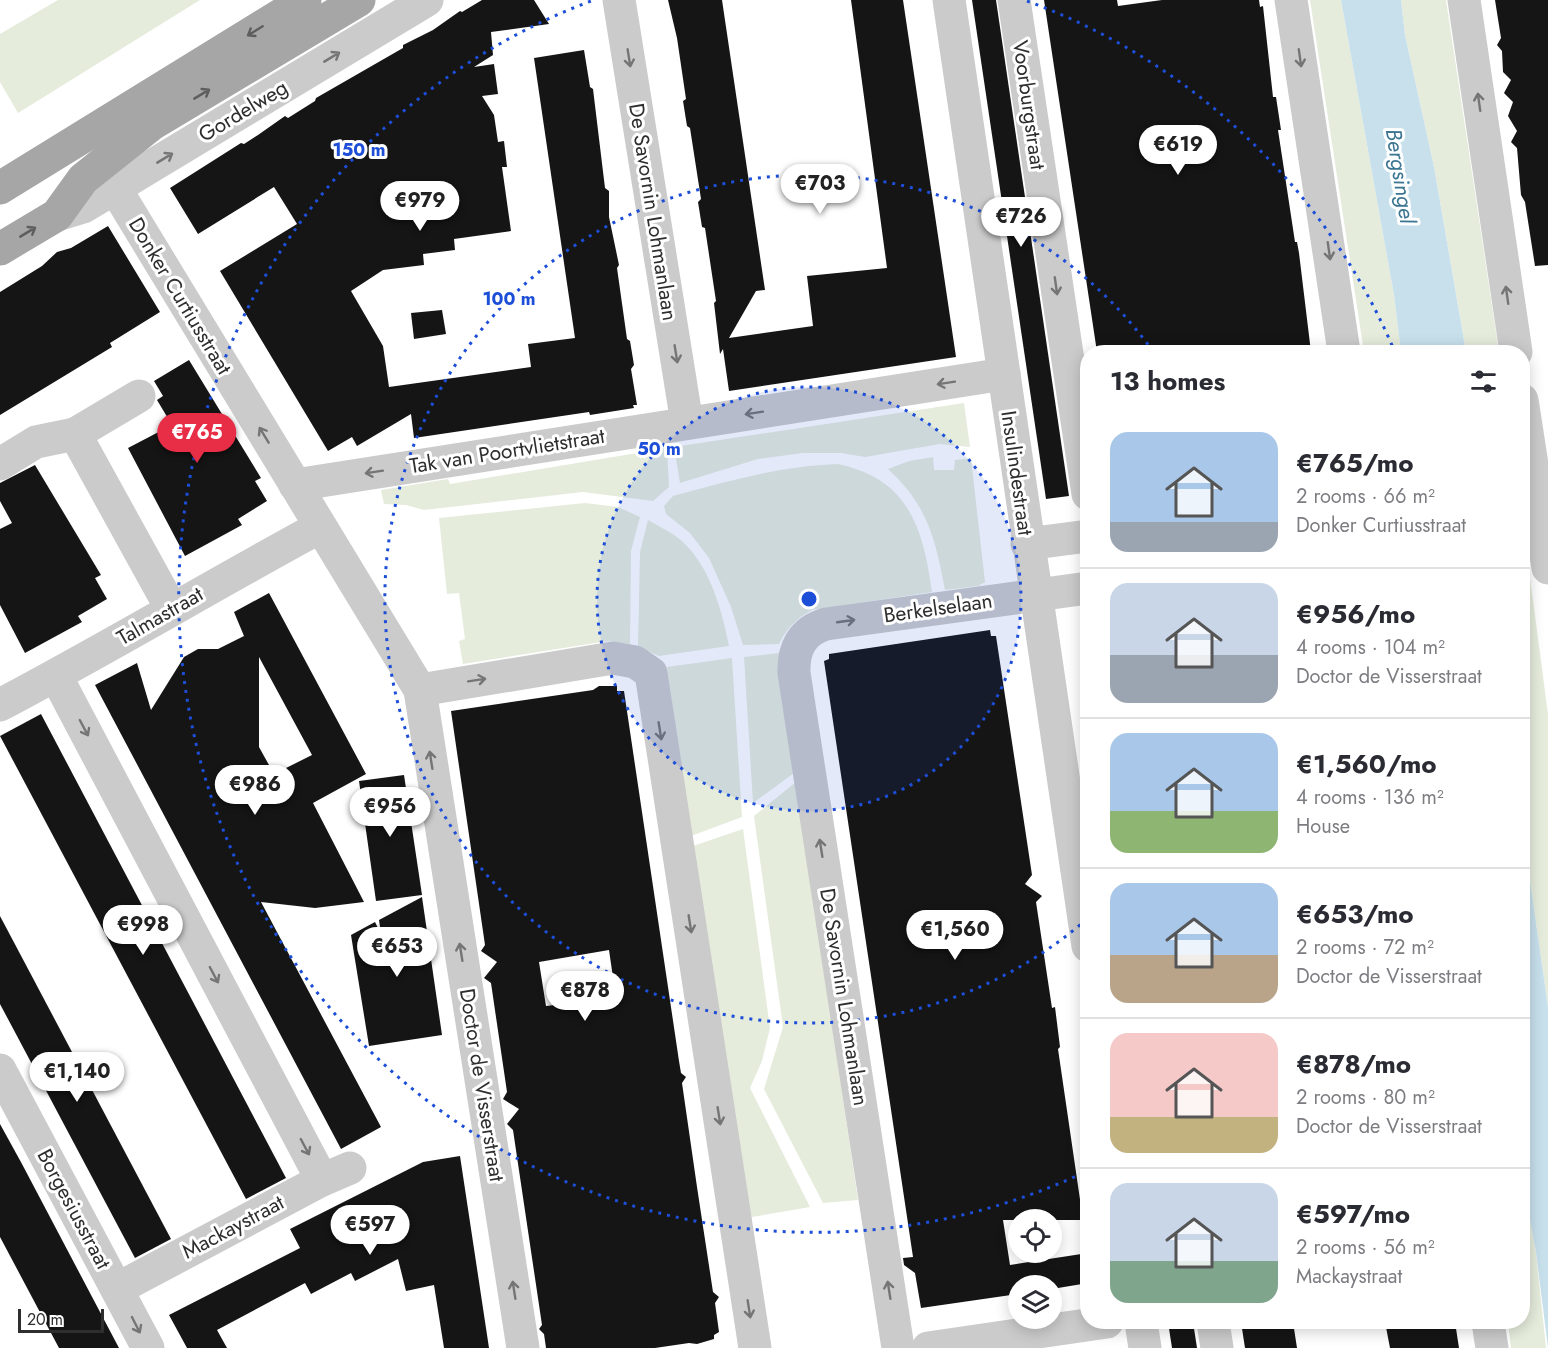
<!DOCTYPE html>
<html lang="en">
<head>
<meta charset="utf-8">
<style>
  :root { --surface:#fff; --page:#f7f7f7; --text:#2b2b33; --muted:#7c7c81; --line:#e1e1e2; --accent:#e82e47 }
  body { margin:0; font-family:Jost,sans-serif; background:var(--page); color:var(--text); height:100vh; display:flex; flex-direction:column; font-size:22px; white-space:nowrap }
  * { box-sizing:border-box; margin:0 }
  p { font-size:20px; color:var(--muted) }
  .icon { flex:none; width:33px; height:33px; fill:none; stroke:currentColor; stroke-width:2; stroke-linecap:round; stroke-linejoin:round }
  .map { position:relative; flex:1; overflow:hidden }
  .drawer { position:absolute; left:1080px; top:345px; width:450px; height:984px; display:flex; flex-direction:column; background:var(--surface); border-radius:24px; box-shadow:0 3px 15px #0003 }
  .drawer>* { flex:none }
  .tools { position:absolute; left:1008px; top:1209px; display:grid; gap:12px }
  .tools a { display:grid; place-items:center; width:54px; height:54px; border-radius:50%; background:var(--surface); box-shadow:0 3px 15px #0003; font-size:30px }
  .scale { position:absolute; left:18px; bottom:15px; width:86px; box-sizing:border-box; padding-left:6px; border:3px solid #2e2e2e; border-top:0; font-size:16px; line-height:21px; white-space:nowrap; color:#2e2e2e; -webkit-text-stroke:4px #fff; paint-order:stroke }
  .price { position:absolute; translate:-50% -51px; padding:0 14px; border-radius:21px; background:#fff; color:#222; font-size:20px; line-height:39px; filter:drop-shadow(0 2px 3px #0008) }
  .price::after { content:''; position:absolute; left:50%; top:36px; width:18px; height:14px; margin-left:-9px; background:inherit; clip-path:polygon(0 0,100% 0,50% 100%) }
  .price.active { background:var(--accent); color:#fff }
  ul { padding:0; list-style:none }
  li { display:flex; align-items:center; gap:18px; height:150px; padding:0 30px }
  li+li { border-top:2px solid var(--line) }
  li span { display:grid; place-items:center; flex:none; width:168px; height:120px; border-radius:18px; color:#555 }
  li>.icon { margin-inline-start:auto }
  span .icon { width:72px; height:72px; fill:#fffc; stroke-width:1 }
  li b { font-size:26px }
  h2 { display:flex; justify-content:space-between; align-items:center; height:72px; padding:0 30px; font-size:26px }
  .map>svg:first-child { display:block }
  .green { fill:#e5ecdc }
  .water { fill:#c7e0ec }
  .building { fill:#151515; fill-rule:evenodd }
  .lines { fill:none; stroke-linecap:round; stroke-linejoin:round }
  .minor { stroke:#cbcbcb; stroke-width:33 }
  .major { stroke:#a6a6a6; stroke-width:33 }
  .oneway { stroke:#5e5e5e }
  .oneway2 { stroke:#757575 }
  .ring { fill:none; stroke:#1d4ed8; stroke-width:3; stroke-dasharray:3 6 }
  .labels { text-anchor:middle; stroke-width:6; stroke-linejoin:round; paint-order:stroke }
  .street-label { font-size:21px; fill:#2e2e2e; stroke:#fff }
  .water-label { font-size:22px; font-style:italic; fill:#3b7591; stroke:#fff }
  .centre { fill:#1d4ed8; stroke:#fff; stroke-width:3 }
  .ring-label { font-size:18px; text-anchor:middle; font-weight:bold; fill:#1d4ed8; stroke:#fff; stroke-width:6; stroke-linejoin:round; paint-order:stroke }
</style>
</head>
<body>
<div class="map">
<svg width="1548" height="1348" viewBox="0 0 1548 1348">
  <rect width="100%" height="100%" fill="#fff"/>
  <!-- green -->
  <g class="green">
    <path d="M 58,0 L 200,0 L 18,113 L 0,82 L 0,34 Z"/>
    <path d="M 1310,0 L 1341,0 L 1394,295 L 1401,352 L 1364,352 Z"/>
    <path d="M 1401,0 L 1446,0 L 1499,352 L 1466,352 L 1434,167 L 1405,35 Z"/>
    <path d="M 964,403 L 970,447 L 940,444 L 865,457 L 841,453 L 803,453 L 758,459 L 680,483 L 674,447 Z"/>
    <path d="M 667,448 L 669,487 L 653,501 L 583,492 L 424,510 L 406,505 L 384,504 L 381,490 L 448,479 L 450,484 Z"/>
    <path d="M 933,457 L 934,470 L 954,470 L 955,460 L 971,458 L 985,582 L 978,586 L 945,590 C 935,538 928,506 888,469 L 909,461 Z"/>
    <path d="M 838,464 C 909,479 923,528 932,592 L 812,610 C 796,619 787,628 779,644 L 743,645 L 731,607 L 709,558 L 690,533 L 666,514 L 664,506 L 673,496 C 728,481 781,466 838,464 Z"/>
    <path d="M 585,503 L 618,507 L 640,517 L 631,551 L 630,644 L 608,641 L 463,664 L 459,641 L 465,639 L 459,593 L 447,594 L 439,518 Z"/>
    <path d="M 648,520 C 660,527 675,534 684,543 C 711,569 722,611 729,646 L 659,656 L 638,647 L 640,552 Z"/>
    <path d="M 1522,537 L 1525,540 L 1548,714 L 1548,1007 L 1530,880 L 1527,781 L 1522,747 Z"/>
    <path d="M 779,653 L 794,773 L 753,803 L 744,657 Z"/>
    <path d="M 732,658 L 742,817 L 691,836 L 667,667 Z"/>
    <path d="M 796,782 L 858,1200 L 823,1203 L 764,1089 L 783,1027 L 754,816 Z"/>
    <path d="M 743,829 L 770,1028 L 762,1061 L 750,1088 L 810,1207 L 746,1218 L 693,846 Z"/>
    <path d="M 1523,1178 L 1536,1252 L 1546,1348 L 1511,1348 L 1508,1322 L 1522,1322 Z"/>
  </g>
  <!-- water -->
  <g class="water">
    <path d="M 1341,0 L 1401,0 L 1405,35 L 1434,167 L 1466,352 L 1401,352 L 1394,295 Z"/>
    <path d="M 1523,747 L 1527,781 L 1530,880 L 1548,1007 L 1548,1348 L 1536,1252 L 1522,1178 Z"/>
  </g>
  <!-- building -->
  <g class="building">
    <path d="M 482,0 L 534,0 L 549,24 L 491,32 L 493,55 L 474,67 L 494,64 L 498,94 L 482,96 L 494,115 L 498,142 L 504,141 L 507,167 L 502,167 L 511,231 L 454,239 L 455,250 L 423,254 L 424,265 L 383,270 L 351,291 L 383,346 L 389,387 L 531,367 L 528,344 L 575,338 L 534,58 L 584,50 L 590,87 L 593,89 L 605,188 L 609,191 L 609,217 L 619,265 L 617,268 L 627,339 L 630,341 L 634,365 L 631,369 L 637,405 L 633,405 L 634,408 L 590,415 L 589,412 L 414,438 L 411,414 L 357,446 L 352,437 L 328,451 L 220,271 L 297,224 L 274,187 L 198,234 L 170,188 L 241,143 L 244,144 L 258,135 L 285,116 L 288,118 L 315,101 L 316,98 L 403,48 L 403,45 L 433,30 L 460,11 L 462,12 Z"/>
    <path d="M 668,0 L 722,0 L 765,290 L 756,291 L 729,338 L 813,326 L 807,276 L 887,268 L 851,0 L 903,0 L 956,357 L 729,391 L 723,349 L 720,354 L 714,303 L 716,301 L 705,228 L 702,227 L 698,202 L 701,199 L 690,128 L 687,126 L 683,101 L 686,99 L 677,38 Z"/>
    <path d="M 972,0 L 996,0 L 1069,496 L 1046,499 Z"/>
    <path d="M 1044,0 L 1117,0 L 1118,6 L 1162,0 L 1259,0 L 1260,7 L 1263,6 L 1273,97 L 1276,97 L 1281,130 L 1278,130 L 1295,242 L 1297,242 L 1299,253 L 1311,352 L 1097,352 Z"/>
    <path d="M 1495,0 L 1548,0 L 1548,265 L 1535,266 L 1525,202 L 1521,195 L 1517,148 L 1511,142 L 1517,131 L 1508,116 L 1513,102 L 1504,93 L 1511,80 L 1503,72 L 1502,51 L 1497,45 L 1501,38 Z"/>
    <path d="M 108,226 L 160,312 L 110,343 L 112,347 L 0,415 L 0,292 L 42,266 L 57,252 L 71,248 Z"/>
    <path d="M 442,310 L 446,334 L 414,339 L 411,313 Z"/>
    <path d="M 189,360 L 261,478 L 255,481 L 267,501 L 238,519 L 242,525 L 185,556 L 128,448 L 172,425 L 157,400 L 163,396 L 154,381 Z"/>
    <path d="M 35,465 L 101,575 L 95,578 L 107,599 L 78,616 L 82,622 L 25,653 L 0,605 L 0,529 L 12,523 L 0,501 L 0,483 Z"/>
    <path d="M 269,593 L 366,774 L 313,803 L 364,902 L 315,908 L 261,902 L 381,1127 L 341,1149 L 95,685 L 137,663 L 151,710 L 184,657 L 198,649 L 218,649 L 244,636 L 234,612 ZM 259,657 L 312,755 L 274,774 L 259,747 Z"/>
    <path d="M 990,630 L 991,636 L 996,636 L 1032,875 L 1025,884 L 1042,896 L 1036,902 L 1052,1008 L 1055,1007 L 1060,1047 L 1058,1049 L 1083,1220 L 1003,1220 L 1010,1265 L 1088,1253 L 1088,1283 L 1052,1289 L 1052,1286 L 1018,1286 L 1018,1294 L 921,1308 L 915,1273 L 904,1265 L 903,1258 L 913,1257 L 824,661 L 829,659 L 829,654 Z"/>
    <path d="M 599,686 L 617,686 L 617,691 L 624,691 L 679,1061 L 681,1073 L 686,1077 L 682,1083 L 697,1187 L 713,1292 L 719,1297 L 715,1303 L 719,1332 L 714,1335 L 714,1339 L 697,1344 L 689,1343 L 655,1348 L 546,1348 L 544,1334 L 539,1329 L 542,1325 L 513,1130 L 507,1124 L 519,1109 L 503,1099 L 507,1092 L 491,983 L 484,978 L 497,962 L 481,951 L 485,945 L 451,711 L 593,690 ZM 609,950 L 616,998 L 546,1006 L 539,962 Z"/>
    <path d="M 41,714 L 286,1178 L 246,1199 L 0,736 Z"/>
    <path d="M 404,775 L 422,895 L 376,901 L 359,781 Z"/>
    <path d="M 422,897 L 442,1035 L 369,1046 L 351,935 L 375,922 L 381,934 L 379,920 Z"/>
    <path d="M 0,916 L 171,1239 L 135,1258 L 0,1004 Z"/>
    <path d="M 0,1124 L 22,1164 L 119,1348 L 59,1348 L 0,1237 Z"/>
    <path d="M 460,1156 L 489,1348 L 444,1348 L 434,1285 L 406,1291 L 398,1259 L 355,1281 L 351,1273 L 311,1294 L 305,1283 L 217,1330 L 227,1348 L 187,1348 L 169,1315 L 300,1248 L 290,1229 L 423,1162 Z"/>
    <path d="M 1168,1322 L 1193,1322 L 1197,1348 L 1172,1348 Z"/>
    <path d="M 1241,1322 L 1293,1322 L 1297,1348 L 1245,1348 Z"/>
    <path d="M 1385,1322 L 1455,1322 L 1459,1348 L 1390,1348 Z"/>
  </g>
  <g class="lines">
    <!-- minor -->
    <g class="minor">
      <path d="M 619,0 L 687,423"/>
      <path d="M 949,0 L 1088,946"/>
      <path d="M 1014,0 L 1088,494"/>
      <path d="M 1291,0 L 1344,352"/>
      <path d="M 1464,0 L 1516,352"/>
      <path d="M 115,188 L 420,690 L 523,1348"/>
      <path d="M 57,215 L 83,207 L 115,188 L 427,0"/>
      <path d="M 139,396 L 75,434 L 171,608"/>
      <path d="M 1522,400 L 1548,568"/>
      <path d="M 0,464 L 36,442 L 75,434"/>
      <path d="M 295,485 L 1004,374"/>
      <path d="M 1027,544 L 1088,536"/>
      <path d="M 56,676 L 322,1180"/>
      <path d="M 420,690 L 613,658 L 635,662 L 651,673 L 755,1348"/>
      <path d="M 0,705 C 108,648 213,585 320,527"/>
      <path d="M 0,1070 L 148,1348"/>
      <path d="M 117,1289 L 322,1180 L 350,1168"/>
      <path d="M 1141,1322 L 1145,1348"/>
      <path d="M 1213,1322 L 1217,1348"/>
      <path d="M 1488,1322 L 1492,1348"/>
      <path d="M 898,1348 L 794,673 C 793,649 802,631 826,624 L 1088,588"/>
      <path d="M 928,1348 L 1107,1322"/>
    </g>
    <!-- major -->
    <g class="major">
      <path d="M 0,188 L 305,0"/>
      <path d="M 0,249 L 57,215 L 83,179 L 152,124 L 359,0"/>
    </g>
  </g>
  <!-- one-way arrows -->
  <defs><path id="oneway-shaft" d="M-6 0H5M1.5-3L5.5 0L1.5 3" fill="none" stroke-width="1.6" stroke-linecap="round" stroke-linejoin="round" transform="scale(1.5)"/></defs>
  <g class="oneway">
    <use href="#oneway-shaft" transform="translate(255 31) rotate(148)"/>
    <use href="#oneway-shaft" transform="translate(202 94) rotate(-31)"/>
    <use href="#oneway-shaft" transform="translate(28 232) rotate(-31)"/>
  </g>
  <g class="oneway2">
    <use href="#oneway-shaft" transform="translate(332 57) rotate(-31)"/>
    <use href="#oneway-shaft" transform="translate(629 58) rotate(81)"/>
    <use href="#oneway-shaft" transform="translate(1300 58) rotate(82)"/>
    <use href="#oneway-shaft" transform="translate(1479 102) rotate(-98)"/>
    <use href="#oneway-shaft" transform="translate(165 158) rotate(-31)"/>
    <use href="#oneway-shaft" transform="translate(1329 251) rotate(82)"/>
    <use href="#oneway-shaft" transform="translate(1056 286) rotate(82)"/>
    <use href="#oneway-shaft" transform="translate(1507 295) rotate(-98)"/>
    <use href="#oneway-shaft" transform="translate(676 354) rotate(81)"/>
    <use href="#oneway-shaft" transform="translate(946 383) rotate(171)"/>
    <use href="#oneway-shaft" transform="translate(754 413) rotate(171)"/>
    <use href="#oneway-shaft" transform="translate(264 435) rotate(-121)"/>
    <use href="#oneway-shaft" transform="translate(374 472) rotate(171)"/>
    <use href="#oneway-shaft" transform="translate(846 621) rotate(-8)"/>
    <use href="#oneway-shaft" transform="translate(477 680) rotate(-9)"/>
    <use href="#oneway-shaft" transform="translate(84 728) rotate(62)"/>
    <use href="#oneway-shaft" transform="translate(660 731) rotate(81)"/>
    <use href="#oneway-shaft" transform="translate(431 760) rotate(-99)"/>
    <use href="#oneway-shaft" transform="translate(821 848) rotate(-99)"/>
    <use href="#oneway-shaft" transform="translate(690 924) rotate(81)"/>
    <use href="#oneway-shaft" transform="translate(461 952) rotate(-99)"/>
    <use href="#oneway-shaft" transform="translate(214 975) rotate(62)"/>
    <use href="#oneway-shaft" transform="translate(719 1116) rotate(81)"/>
    <use href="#oneway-shaft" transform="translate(305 1147) rotate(62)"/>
    <use href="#oneway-shaft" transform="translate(514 1290) rotate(-99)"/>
    <use href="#oneway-shaft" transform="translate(889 1290) rotate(-99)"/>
    <use href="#oneway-shaft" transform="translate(749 1309) rotate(81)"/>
    <use href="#oneway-shaft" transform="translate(136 1325) rotate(63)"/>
  </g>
  <!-- distance rings -->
  <circle cx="809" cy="599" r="212" fill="#1d4ed8" fill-opacity=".12"/>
  <g class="ring">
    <circle cx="809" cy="599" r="212"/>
    <path d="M1087 919A424 424 0 1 1 1152 350"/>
    <path d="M1083 1173A636 636 0 1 1 591 1M1027 1A636 636 0 0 1 1394 350"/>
  </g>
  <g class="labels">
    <!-- street labels -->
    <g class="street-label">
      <text transform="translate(1029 105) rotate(82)" y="7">Voorburgstraat</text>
      <text transform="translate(243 111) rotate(-31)" y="7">Gordelweg</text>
      <text transform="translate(653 212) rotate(81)" y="7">De Savornin Lohmanlaan</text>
      <text transform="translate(180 296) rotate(59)" y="7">Donker Curtiusstraat</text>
      <text transform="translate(507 451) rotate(-9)" y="7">Tak van Poortvlietstraat</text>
      <text transform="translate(1017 473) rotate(82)" y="7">Insulindestraat</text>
      <text transform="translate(938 608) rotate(-8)" y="7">Berkelselaan</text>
      <text transform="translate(160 616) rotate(-30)" y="7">Talmastraat</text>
      <text transform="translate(844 997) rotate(81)" y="7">De Savornin Lohmanlaan</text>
      <text transform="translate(482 1085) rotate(81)" y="7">Doctor de Visserstraat</text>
      <text transform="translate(74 1209) rotate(62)" y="7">Borgesiusstraat</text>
      <text transform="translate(233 1227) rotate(-28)" y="7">Mackaystraat</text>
    </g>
    <!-- water labels -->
    <g class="water-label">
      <text transform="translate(1401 176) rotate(81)" y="8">Bergsingel</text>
    </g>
  </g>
  <circle cx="809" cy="599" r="9" class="centre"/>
  <g class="ring-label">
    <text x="359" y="156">150 m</text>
    <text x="509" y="305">100 m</text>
    <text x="659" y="455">50 m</text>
  </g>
</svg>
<div class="tools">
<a><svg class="icon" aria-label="locate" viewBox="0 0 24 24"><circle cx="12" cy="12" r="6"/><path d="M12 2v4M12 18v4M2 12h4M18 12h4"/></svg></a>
<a><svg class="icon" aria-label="layers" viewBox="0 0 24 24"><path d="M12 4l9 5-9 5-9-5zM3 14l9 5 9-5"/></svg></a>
</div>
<div class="scale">20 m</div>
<b class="price" style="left:1178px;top:176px">€619</b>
<b class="price" style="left:820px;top:215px">€703</b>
<b class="price" style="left:420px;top:232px">€979</b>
<b class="price" style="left:1021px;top:248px">€726</b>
<b class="price active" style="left:197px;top:464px">€765</b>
<b class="price" style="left:255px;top:816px">€986</b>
<b class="price" style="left:390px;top:838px">€956</b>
<b class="price" style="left:143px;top:956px">€998</b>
<b class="price" style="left:955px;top:961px">€1,560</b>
<b class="price" style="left:397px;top:978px">€653</b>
<b class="price" style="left:585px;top:1022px">€878</b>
<b class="price" style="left:77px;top:1103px">€1,140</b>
<b class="price" style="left:370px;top:1256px">€597</b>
<section class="drawer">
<h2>13 homes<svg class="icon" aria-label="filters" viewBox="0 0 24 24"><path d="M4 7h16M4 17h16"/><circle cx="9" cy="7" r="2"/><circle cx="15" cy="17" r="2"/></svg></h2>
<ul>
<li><span style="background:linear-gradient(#a9c7e8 75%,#9aa5b1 0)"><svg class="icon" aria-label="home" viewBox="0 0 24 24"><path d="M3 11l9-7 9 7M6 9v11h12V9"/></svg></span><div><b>€765/mo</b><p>2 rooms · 66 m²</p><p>Donker Curtiusstraat</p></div></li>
<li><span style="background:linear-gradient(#c9d6e8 60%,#9aa5b1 0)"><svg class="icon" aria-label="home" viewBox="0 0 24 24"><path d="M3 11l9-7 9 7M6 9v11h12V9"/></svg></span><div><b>€956/mo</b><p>4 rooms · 104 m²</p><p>Doctor de Visserstraat</p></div></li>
<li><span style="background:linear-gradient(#a9c7e8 65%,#8fb573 0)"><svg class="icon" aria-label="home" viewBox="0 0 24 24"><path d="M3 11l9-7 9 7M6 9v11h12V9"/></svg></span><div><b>€1,560/mo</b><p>4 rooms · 136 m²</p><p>House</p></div></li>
<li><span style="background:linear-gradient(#a9c7e8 60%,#b9a48a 0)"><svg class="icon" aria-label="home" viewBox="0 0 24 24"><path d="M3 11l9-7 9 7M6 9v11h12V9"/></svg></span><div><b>€653/mo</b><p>2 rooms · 72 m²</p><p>Doctor de Visserstraat</p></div></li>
<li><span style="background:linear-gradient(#f6c9c9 70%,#c2b280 0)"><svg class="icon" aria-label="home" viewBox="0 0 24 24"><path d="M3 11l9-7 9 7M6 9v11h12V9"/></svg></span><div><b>€878/mo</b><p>2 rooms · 80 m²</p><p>Doctor de Visserstraat</p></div></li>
<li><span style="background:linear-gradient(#c9d6e8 65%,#7fa58c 0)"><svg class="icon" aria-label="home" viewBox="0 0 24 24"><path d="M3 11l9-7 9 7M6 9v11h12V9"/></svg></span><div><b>€597/mo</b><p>2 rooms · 56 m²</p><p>Mackaystraat</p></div></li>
</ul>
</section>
</div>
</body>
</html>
